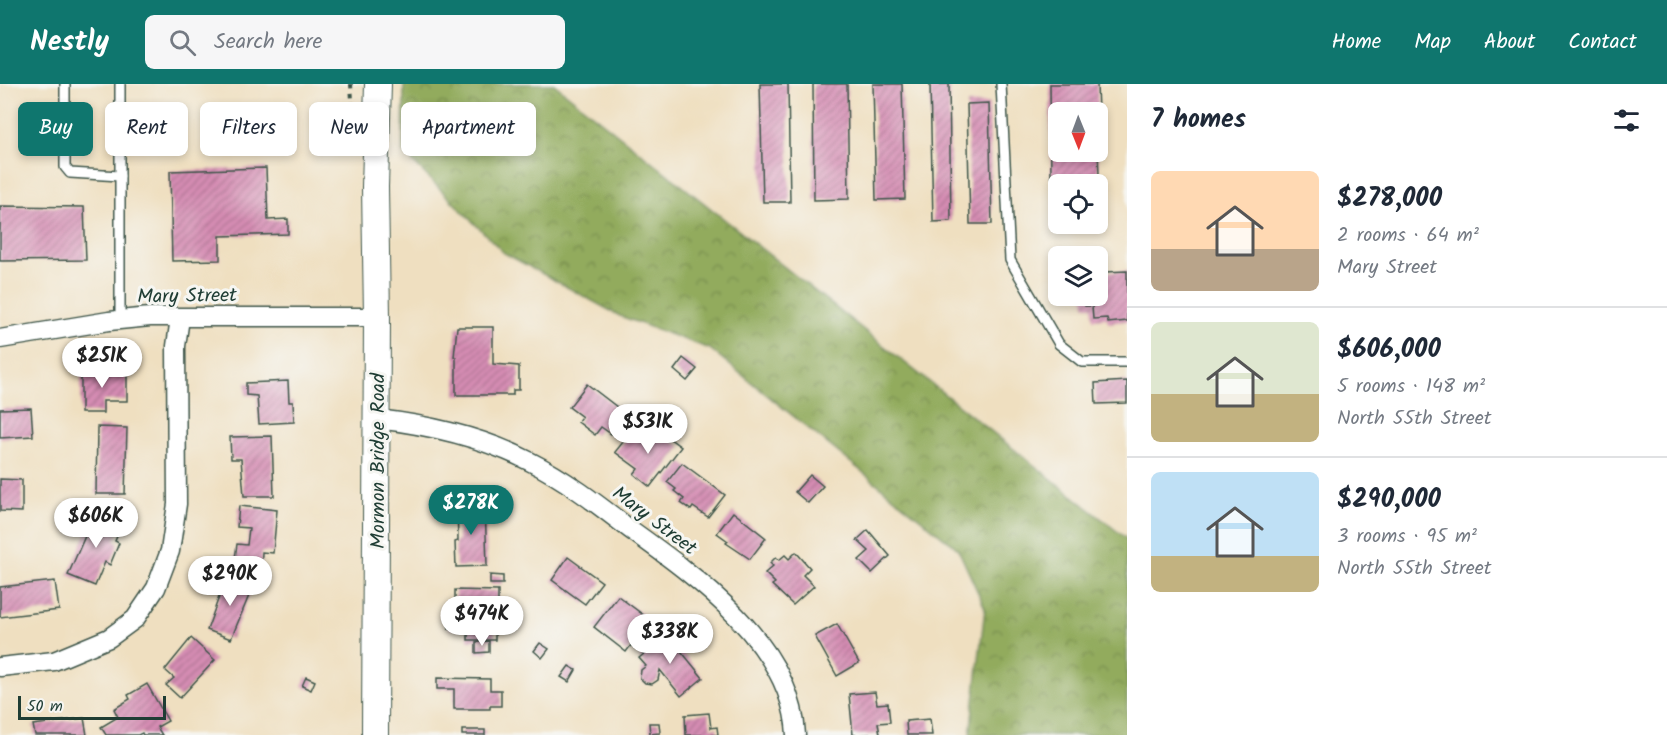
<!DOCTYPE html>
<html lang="en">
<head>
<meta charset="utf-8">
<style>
  :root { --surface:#fff; --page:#f6f6f7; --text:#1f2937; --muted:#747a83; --line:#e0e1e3; --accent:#0f766e }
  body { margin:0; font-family:Kalam,sans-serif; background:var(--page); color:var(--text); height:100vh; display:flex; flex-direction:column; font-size:22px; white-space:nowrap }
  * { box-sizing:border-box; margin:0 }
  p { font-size:20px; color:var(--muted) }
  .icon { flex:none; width:33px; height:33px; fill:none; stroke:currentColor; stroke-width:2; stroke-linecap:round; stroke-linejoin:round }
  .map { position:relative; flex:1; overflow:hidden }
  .sheet { display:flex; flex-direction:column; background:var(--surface); width:540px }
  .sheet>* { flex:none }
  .top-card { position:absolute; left:18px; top:18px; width:570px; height:54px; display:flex; gap:12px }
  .needle { width:39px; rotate:179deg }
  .fabs { position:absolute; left:1048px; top:18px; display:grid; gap:12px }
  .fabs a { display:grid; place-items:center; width:60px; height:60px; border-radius:9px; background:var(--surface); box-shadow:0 3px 9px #0003; font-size:30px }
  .scale { position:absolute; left:18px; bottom:15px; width:148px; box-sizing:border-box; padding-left:6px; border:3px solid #1f3d34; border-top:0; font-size:16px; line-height:21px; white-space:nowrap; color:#1f3d34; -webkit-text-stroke:4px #f6f6f2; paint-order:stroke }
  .price { position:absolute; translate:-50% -51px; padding:0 14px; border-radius:21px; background:#fff; color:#222; font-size:20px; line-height:39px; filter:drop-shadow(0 2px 3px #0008) }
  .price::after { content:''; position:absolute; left:50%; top:36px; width:18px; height:14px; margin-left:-9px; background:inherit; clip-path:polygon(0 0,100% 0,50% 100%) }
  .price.on { background:var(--accent); color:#fff }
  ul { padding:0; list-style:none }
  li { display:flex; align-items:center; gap:18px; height:150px; padding:0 24px }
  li+li { border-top:2px solid var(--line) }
  li span { display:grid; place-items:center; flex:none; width:168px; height:120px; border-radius:9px; color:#555 }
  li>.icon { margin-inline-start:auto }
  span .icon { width:72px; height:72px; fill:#fffc; stroke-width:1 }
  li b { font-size:26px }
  h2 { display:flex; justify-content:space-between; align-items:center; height:72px; padding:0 24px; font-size:26px }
  .chip { padding:0 21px; border-radius:9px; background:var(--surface); box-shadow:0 3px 9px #0003; font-size:21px; line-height:54px }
  .chip.on { background:var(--accent); color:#fff }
  header { display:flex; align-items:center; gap:36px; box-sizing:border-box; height:84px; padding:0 30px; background:var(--accent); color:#fff }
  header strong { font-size:28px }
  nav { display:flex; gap:33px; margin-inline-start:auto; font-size:21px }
  .search { width:420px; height:54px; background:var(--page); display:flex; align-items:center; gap:15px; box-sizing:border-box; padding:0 21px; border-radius:9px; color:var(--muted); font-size:22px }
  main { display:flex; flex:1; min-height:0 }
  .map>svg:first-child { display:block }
  .forest { fill:url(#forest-crowns); stroke:#587448; stroke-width:1.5 }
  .building { fill:url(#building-hatch) }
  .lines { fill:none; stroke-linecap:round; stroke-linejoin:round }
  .service-casing { stroke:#3e5549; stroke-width:12 }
  .minor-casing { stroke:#3e5549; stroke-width:21 }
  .secondary-casing { stroke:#3e5549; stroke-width:28 }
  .path { stroke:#3e5549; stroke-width:4; stroke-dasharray:4.5 4.5; stroke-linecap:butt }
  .service { stroke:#fff; stroke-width:9 }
  .minor { stroke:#fff; stroke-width:18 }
  .secondary { stroke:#fff; stroke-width:26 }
  .labels { text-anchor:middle; stroke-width:6; stroke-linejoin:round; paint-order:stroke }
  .street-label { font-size:20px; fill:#1f3d34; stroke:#f6f6f2 }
</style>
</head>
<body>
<header>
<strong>Nestly</strong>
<div class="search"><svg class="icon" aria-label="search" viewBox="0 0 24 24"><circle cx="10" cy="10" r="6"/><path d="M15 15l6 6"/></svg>Search here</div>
<nav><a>Home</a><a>Map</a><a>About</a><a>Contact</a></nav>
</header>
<main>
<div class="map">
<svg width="1127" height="651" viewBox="0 0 1127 651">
  <defs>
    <pattern id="forest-crowns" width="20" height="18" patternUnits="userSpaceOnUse" patternTransform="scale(1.5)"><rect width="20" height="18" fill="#92ab5d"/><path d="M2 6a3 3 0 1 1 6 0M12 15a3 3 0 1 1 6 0" fill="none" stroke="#778c4e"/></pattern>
    <pattern id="building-hatch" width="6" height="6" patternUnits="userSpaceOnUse" patternTransform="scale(1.5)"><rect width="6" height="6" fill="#d58cb3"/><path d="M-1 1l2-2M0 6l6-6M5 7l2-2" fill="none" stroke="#ac7492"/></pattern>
  </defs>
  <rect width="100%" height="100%" fill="#f6f6f2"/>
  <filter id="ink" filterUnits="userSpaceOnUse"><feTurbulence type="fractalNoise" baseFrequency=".0167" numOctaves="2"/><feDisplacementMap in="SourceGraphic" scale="12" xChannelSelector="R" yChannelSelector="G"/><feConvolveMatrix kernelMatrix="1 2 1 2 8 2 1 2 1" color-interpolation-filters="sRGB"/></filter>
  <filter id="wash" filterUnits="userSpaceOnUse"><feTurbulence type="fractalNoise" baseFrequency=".008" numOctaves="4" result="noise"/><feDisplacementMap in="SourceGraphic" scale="24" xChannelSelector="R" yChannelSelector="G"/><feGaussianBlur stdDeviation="1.35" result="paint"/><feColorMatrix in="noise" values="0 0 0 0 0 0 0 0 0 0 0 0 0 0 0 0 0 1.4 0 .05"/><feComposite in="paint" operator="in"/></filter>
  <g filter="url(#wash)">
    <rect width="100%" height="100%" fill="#efdfc0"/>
    <!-- forest -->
    <path class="forest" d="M 404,0 L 554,0 L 1127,455 L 1127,651 L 970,651 L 985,524 L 958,465 L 710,265 L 620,232 L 504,169 L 403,68 Z"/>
    <g id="blocks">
      <!-- building -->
      <g class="building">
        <path d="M 760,0 L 788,0 L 790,118 L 763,118 Z"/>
        <path d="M 813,0 L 847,0 L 849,115 L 814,116 Z"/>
        <path d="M 873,0 L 902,0 L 905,115 L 876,116 Z"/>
        <path d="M 930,0 L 949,0 L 951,137 L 933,138 Z"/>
        <path d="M 1050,0 L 1097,0 L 1098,28 L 1059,28 L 1059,68 L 1098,68 L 1099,91 L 1095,91 L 1095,100 L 1059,100 L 1059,110 L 1056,110 L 1056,93 L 1051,93 Z"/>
        <path d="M 989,19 L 992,140 L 970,140 L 967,20 Z"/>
        <path d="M 266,84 L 268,136 L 288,135 L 288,150 L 220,152 L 220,176 L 172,177 L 170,87 Z"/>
        <path d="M 0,122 L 84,123 L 86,176 L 0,177 Z"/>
        <path d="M 1127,187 L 1127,237 L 1108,239 L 1107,234 L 1093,235 L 1092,222 L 1085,222 L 1084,212 L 1098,212 L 1098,194 L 1105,193 L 1105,188 Z"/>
        <path d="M 457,243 L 493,243 L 493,280 L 519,282 L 519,306 L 513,306 L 513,311 L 456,311 L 456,273 L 454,273 Z"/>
        <path d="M 683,274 L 697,285 L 687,297 L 674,286 Z"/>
        <path d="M 84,285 L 105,285 L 105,288 L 127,288 L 127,317 L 103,317 L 103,329 L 81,329 L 81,289 L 84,289 Z"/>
        <path d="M 288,297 L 289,318 L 293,318 L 294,338 L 259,340 L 257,312 L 246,311 L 246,299 Z"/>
        <path d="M 1127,297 L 1127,319 L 1096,320 L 1095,299 Z"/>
        <path d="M 587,300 L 626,330 L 611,350 L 601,343 L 595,351 L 578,338 L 582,333 L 569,323 Z"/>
        <path d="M 31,324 L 33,352 L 0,354 L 0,325 Z"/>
        <path d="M 97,343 L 127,344 L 125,410 L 96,410 Z"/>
        <path d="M 658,346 L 681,363 L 650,403 L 634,390 L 638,385 L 615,368 L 632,347 L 648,359 Z"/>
        <path d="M 272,352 L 274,412 L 244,412 L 241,375 L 231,375 L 230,353 Z"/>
        <path d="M 682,379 L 725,411 L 708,433 L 693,423 L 691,426 L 681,419 L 684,415 L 674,407 L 676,405 L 667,398 Z"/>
        <path d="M 810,391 L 823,402 L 808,419 L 795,408 Z"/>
        <path d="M 0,395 L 22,396 L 22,428 L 0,427 Z"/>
        <path d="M 485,420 L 487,482 L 456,483 L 455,458 L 458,457 L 457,421 Z"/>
        <path d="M 239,422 L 277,426 L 273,469 L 262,468 L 261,485 L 234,482 L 237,460 L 247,461 L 249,444 L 237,443 Z"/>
        <path d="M 96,427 L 123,439 L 115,457 L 119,459 L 110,481 L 105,478 L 95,502 L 68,491 Z"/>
        <path d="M 733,428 L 766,454 L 750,475 L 726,459 L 728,457 L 717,449 Z"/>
        <path d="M 868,446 L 890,472 L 872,489 L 859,476 L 869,467 L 857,456 Z"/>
        <path d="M 796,468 L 810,484 L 803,491 L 814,502 L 793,521 L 772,501 L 775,499 L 765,489 L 773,482 L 770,479 L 776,473 L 779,476 L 785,471 L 789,475 Z"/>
        <path d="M 568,473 L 602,498 L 585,520 L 552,496 Z"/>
        <path d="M 227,491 L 253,502 L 231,555 L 207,546 Z"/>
        <path d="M 490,491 L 503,492 L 503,500 L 490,500 Z"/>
        <path d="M 55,497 L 59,526 L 0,533 L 0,503 Z"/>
        <path d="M 455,506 L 498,507 L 498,525 L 495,525 L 495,556 L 468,556 L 468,545 L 449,545 L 449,520 L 455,520 Z"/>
        <path d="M 618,512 L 650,536 L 626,568 L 594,543 Z"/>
        <path d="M 837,540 L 859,579 L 837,592 L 815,552 Z"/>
        <path d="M 671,548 L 684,565 L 681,567 L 703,594 L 681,612 L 660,586 L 658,596 L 652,600 L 645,599 L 640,594 L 641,586 L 646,582 L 639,574 Z"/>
        <path d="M 191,554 L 215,576 L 180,614 L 166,601 L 174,594 L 165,586 Z"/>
        <path d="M 489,557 L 489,568 L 476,569 L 476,558 Z"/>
        <path d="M 540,559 L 549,565 L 542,574 L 534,567 Z"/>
        <path d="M 569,582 L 576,586 L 569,598 L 561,593 Z"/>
        <path d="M 306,593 L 315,597 L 311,606 L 302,602 Z"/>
        <path d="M 437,594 L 490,595 L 490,606 L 501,606 L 501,622 L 490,622 L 490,625 L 454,625 L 454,605 L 437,605 Z"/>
        <path d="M 147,600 L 168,637 L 157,643 L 162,651 L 143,651 L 142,649 L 138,651 L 106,651 L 101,643 L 118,633 L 114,625 L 130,615 L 128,611 Z"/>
        <path d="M 875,608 L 877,620 L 888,619 L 890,638 L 878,639 L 880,650 L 853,651 L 849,610 Z"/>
        <path d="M 709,629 L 711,644 L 717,643 L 718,651 L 686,651 L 685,631 Z"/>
        <path d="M 84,634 L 87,651 L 35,651 L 33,641 Z"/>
        <path d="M 930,635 L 932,651 L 907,651 L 906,637 Z"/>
        <path d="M 649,639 L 659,639 L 660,649 L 650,650 Z"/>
        <rect x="462" y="646" width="23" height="5"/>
      </g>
    </g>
  </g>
  <g filter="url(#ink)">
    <use href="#blocks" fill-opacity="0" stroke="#3e5549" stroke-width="1.5"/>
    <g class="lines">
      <!-- service casing -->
      <g class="service-casing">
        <g id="service">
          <path d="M 65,0 L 65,83 L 70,89 L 120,92"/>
          <path d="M 120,0 L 120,236"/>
          <path d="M 1001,0 L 1010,176 L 1059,260 L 1082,278 L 1127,278"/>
        </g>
      </g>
      <!-- minor casing -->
      <g class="minor-casing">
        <g id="minor">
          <path d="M 0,255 L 109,237 L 150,233 L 377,233"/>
          <path d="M 377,335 C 429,341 482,353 529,377 C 565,395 596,419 627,443 C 694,491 792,560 796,651"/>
          <path d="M 0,583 L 54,577 L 109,554 L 135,535 L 156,504 L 170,467 L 177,420 L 176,262 L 180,234"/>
        </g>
      </g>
      <!-- secondary casing -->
      <g class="secondary-casing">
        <path id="secondary" d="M 375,651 L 377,233 L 375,103 L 378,0"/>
      </g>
      <!-- path -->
      <path class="path" d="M 351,0 L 353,34"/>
      <!-- service -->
      <use href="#service" class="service"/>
      <!-- minor -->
      <use href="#minor" class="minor"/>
      <!-- secondary -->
      <use href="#secondary" class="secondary"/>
    </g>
  </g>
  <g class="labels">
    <!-- street labels -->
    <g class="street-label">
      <text transform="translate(187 211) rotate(-1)" y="7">Mary Street</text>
      <text transform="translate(377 377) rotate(-90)" y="7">Mormon Bridge Road</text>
      <text transform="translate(655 436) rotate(37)" y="7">Mary Street</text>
    </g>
  </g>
</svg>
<div class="fabs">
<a><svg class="needle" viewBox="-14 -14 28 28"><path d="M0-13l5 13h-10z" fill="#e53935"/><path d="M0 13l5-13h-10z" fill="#747a83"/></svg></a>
<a><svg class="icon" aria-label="locate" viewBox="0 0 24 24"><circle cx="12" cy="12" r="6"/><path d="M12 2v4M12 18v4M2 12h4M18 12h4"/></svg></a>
<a><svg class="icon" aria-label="layers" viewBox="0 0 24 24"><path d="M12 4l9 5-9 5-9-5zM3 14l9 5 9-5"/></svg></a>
</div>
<div class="scale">50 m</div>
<b class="price" style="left:102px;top:305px">$251K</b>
<b class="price" style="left:648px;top:371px">$531K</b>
<b class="price on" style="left:471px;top:452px">$278K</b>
<b class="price" style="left:96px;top:465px">$606K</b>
<b class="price" style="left:230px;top:523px">$290K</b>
<b class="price" style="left:482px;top:563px">$474K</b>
<b class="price" style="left:670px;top:581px">$338K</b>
<div class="top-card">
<a class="chip on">Buy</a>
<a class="chip">Rent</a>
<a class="chip">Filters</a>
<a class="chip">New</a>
<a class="chip">Apartment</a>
</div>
</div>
<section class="sheet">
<h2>7 homes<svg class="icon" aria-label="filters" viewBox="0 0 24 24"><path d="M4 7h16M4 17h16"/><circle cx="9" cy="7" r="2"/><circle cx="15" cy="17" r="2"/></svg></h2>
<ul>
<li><span style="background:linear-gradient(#ffd9b3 65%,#b9a48a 0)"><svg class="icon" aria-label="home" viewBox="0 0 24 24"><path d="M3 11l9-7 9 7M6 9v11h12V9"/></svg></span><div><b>$278,000</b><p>2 rooms · 64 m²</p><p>Mary Street</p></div></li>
<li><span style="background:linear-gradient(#dfe7d0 60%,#c2b280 0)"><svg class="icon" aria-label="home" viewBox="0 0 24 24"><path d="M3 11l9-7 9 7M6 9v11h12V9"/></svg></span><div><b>$606,000</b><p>5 rooms · 148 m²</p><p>North 55th Street</p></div></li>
<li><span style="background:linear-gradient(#bfe0f5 70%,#c2b280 0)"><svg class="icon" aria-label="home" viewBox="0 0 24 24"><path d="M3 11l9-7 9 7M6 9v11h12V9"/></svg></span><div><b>$290,000</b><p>3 rooms · 95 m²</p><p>North 55th Street</p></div></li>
</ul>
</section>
</main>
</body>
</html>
